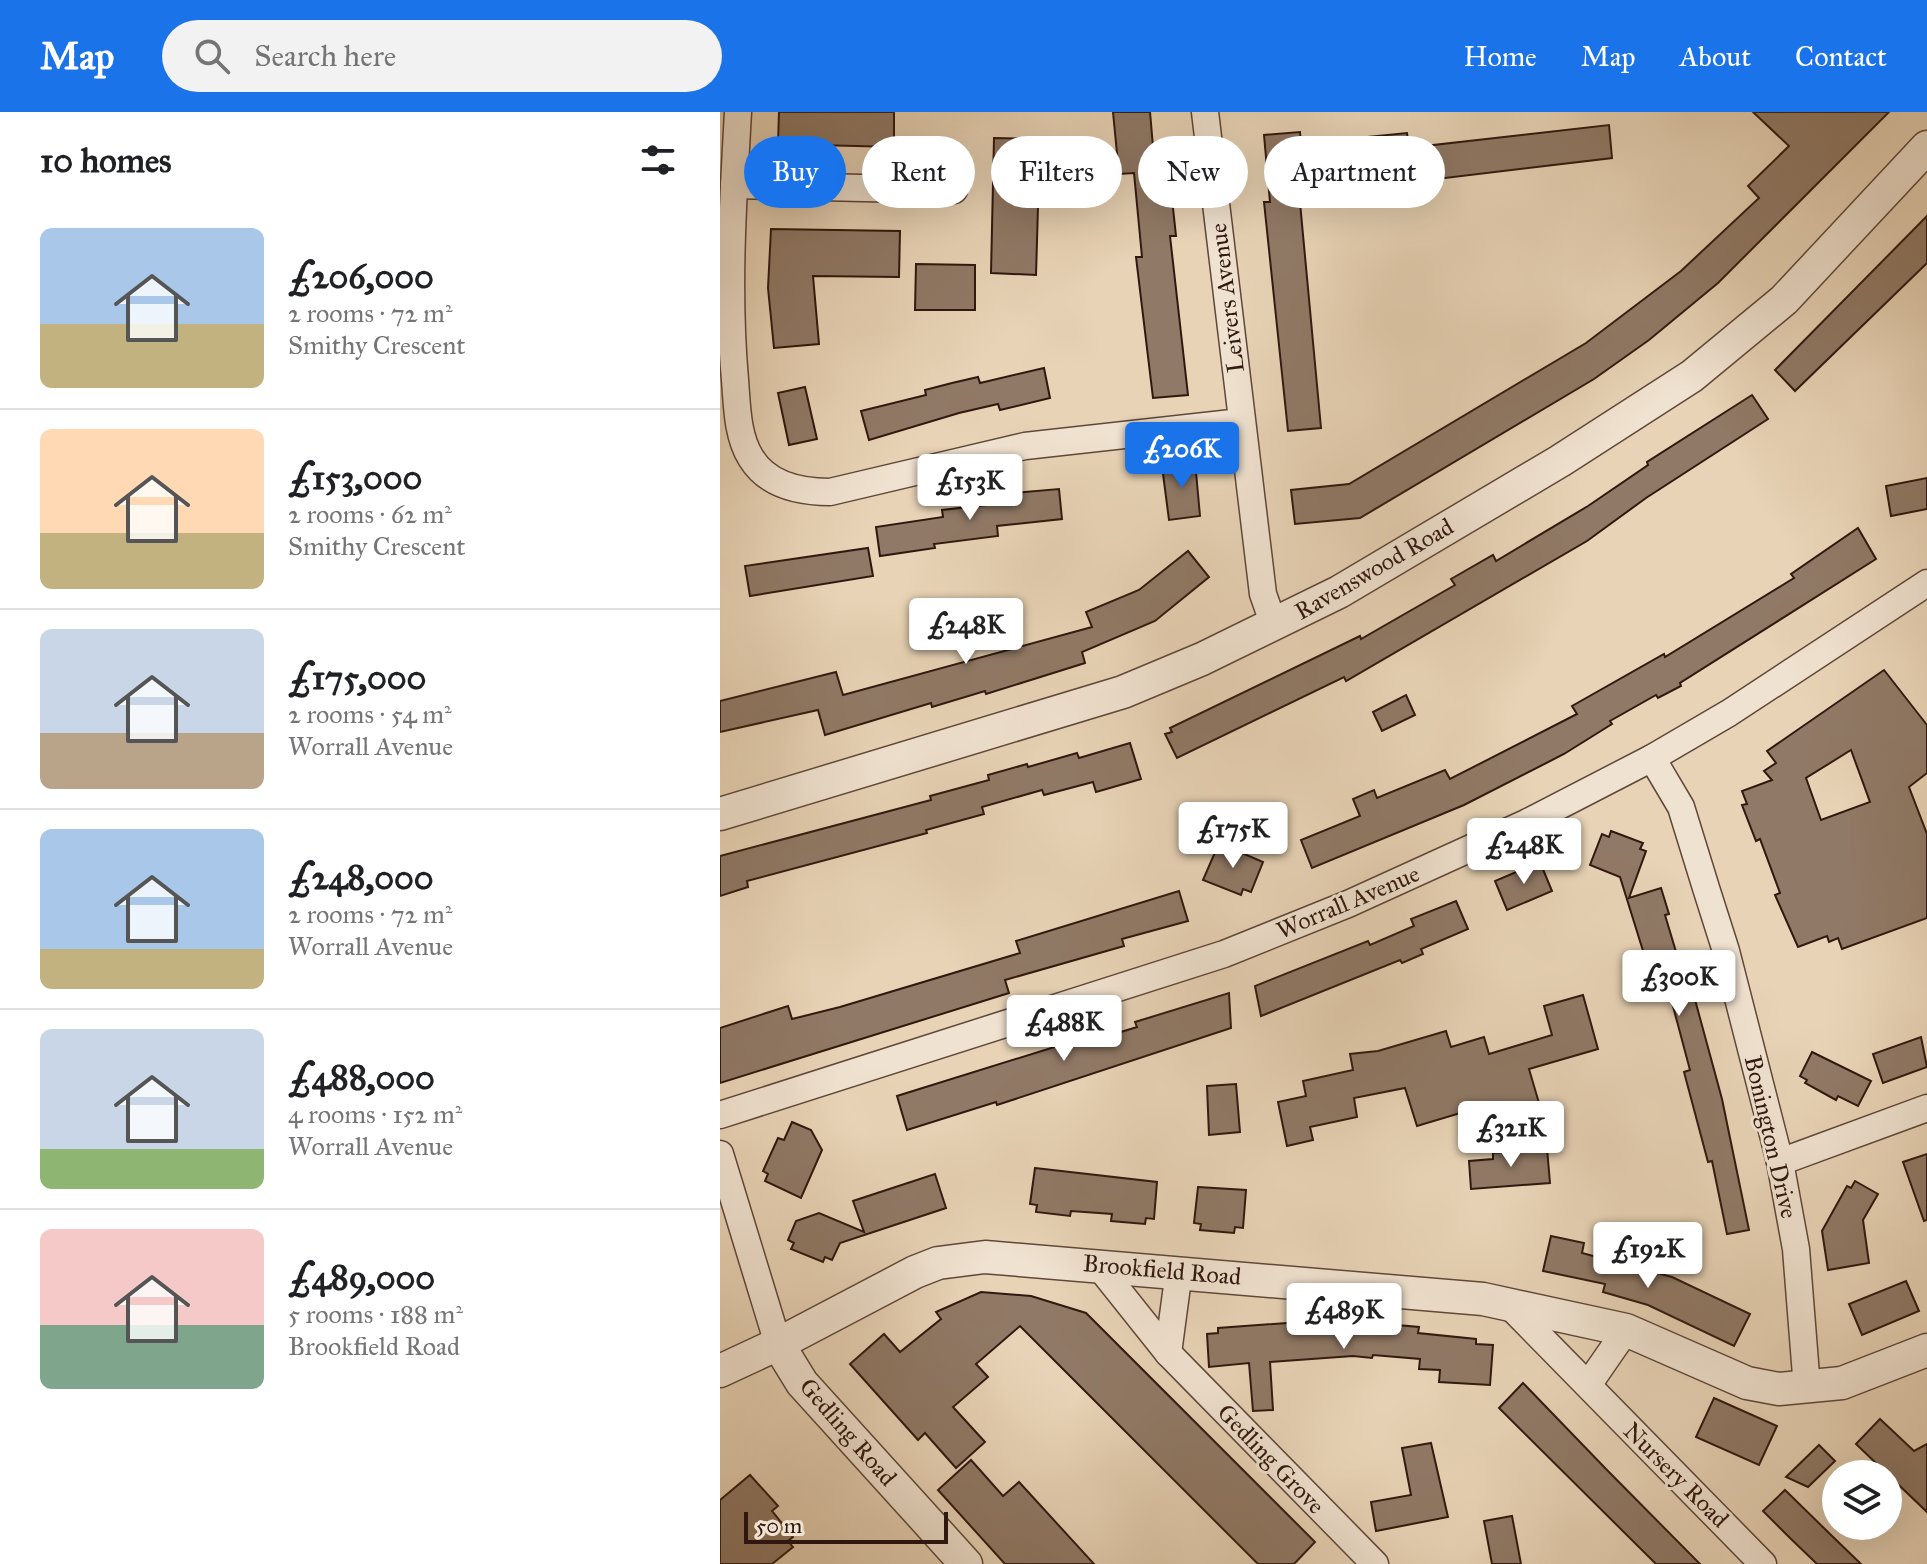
<!DOCTYPE html>
<html lang="en">
<head>
<meta charset="utf-8">
<style>
  :root { --surface:#fff; --page:#f2f2f2; --text:#202124; --muted:#757577; --line:#e0e0e0; --accent:#1a73e8 }
  body { margin:0; font-family:"IM FELL Great Primer",serif; background:var(--page); color:var(--text); height:100vh; display:flex; flex-direction:column; font-size:30px; white-space:nowrap }
  * { box-sizing:border-box; margin:0 }
  p { font-size:26px; color:var(--muted) }
  .icon { flex:none; width:44px; height:44px; fill:none; stroke:currentColor; stroke-width:2; stroke-linecap:round; stroke-linejoin:round }
  .map { position:relative; flex:1; overflow:hidden }
  .side { display:flex; flex-direction:column; background:var(--surface); width:720px }
  .side>* { flex:none }
  .guide { position:absolute; left:24px; top:24px; width:760px; height:72px; display:flex; gap:16px }
  .controls { position:absolute; left:1102px; top:1348px; display:grid; gap:16px }
  .controls a { display:grid; place-items:center; width:80px; height:80px; border-radius:50%; background:var(--surface); box-shadow:0 8px 32px #0002; font-size:40px }
  .scale { position:absolute; left:24px; bottom:20px; width:204px; box-sizing:border-box; padding-left:8px; border:4px solid #31180f; border-top:0; font-size:22px; line-height:28px; white-space:nowrap; color:#31180f; -webkit-text-stroke:6px #f0e2d0; paint-order:stroke }
  .price { position:absolute; translate:-50% -68px; padding:0 18px; border-radius:8px; background:#fff; color:#222; font-size:26px; line-height:52px; filter:drop-shadow(0 2px 4px #0008) }
  .price::after { content:''; position:absolute; left:50%; top:48px; width:24px; height:18px; margin-left:-12px; background:inherit; clip-path:polygon(0 0,100% 0,50% 100%) }
  .price.active { background:var(--accent); color:#fff }
  ul { padding:0; list-style:none }
  li { display:flex; align-items:center; gap:24px; height:200px; padding:0 40px }
  li+li { border-top:2px solid var(--line) }
  li span { display:grid; place-items:center; flex:none; width:224px; height:160px; border-radius:12px; color:#555 }
  li>.icon { margin-inline-start:auto }
  span .icon { width:96px; height:96px; fill:#fffc; stroke-width:1 }
  li b { font-size:34px }
  h2 { display:flex; justify-content:space-between; align-items:center; height:96px; padding:0 40px; font-size:34px }
  .tag { padding:0 28px; border-radius:36px; background:var(--surface); box-shadow:0 8px 32px #0002; font-size:28px; line-height:72px }
  .tag.active { background:var(--accent); color:#fff }
  header { display:flex; align-items:center; gap:48px; box-sizing:border-box; height:112px; padding:0 40px; background:var(--accent); color:#fff }
  header strong { font-size:38px }
  nav { display:flex; gap:44px; margin-inline-start:auto; font-size:28px }
  .search { width:560px; height:72px; background:var(--page); display:flex; align-items:center; gap:20px; box-sizing:border-box; padding:0 28px; border-radius:44px; color:var(--muted); font-size:30px }
  main { display:flex; flex:1; min-height:0 }
  .map>svg:first-child { display:block }
  .building { fill:#907966; stroke:#31180f; stroke-width:2; fill-rule:evenodd }
  .lines { fill:none; stroke-linecap:round; stroke-linejoin:round }
  .minor-casing { stroke:#5f4739; stroke-width:29 }
  .tertiary-casing { stroke:#5f4739; stroke-width:35 }
  .minor { stroke:#f0e2d0; stroke-width:26 }
  .tertiary { stroke:#f0e2d0; stroke-width:32 }
  .labels { text-anchor:middle; stroke-width:6; stroke-linejoin:round; paint-order:stroke }
  .street-label { font-size:24px; fill:#31180f; stroke:#f0e2d0 }
</style>
</head>
<body>
<header>
<strong>Map</strong>
<div class="search"><svg class="icon" aria-label="search" viewBox="0 0 24 24"><circle cx="10" cy="10" r="6"/><path d="M15 15l6 6"/></svg>Search here</div>
<nav><a>Home</a><a>Map</a><a>About</a><a>Contact</a></nav>
</header>
<main>
<section class="side">
<h2>10 homes<svg class="icon" aria-label="filters" viewBox="0 0 24 24"><path d="M4 7h16M4 17h16"/><circle cx="9" cy="7" r="2"/><circle cx="15" cy="17" r="2"/></svg></h2>
<ul>
<li><span style="background:linear-gradient(#a9c7e8 60%,#c2b280 0)"><svg class="icon" aria-label="home" viewBox="0 0 24 24"><path d="M3 11l9-7 9 7M6 9v11h12V9"/></svg></span><div><b>£206,000</b><p>2 rooms · 72 m²</p><p>Smithy Crescent</p></div></li>
<li><span style="background:linear-gradient(#ffd9b3 65%,#c2b280 0)"><svg class="icon" aria-label="home" viewBox="0 0 24 24"><path d="M3 11l9-7 9 7M6 9v11h12V9"/></svg></span><div><b>£153,000</b><p>2 rooms · 62 m²</p><p>Smithy Crescent</p></div></li>
<li><span style="background:linear-gradient(#c9d6e8 65%,#b9a48a 0)"><svg class="icon" aria-label="home" viewBox="0 0 24 24"><path d="M3 11l9-7 9 7M6 9v11h12V9"/></svg></span><div><b>£175,000</b><p>2 rooms · 54 m²</p><p>Worrall Avenue</p></div></li>
<li><span style="background:linear-gradient(#a9c7e8 75%,#c2b280 0)"><svg class="icon" aria-label="home" viewBox="0 0 24 24"><path d="M3 11l9-7 9 7M6 9v11h12V9"/></svg></span><div><b>£248,000</b><p>2 rooms · 72 m²</p><p>Worrall Avenue</p></div></li>
<li><span style="background:linear-gradient(#c9d6e8 75%,#8fb573 0)"><svg class="icon" aria-label="home" viewBox="0 0 24 24"><path d="M3 11l9-7 9 7M6 9v11h12V9"/></svg></span><div><b>£488,000</b><p>4 rooms · 152 m²</p><p>Worrall Avenue</p></div></li>
<li><span style="background:linear-gradient(#f6c9c9 60%,#7fa58c 0)"><svg class="icon" aria-label="home" viewBox="0 0 24 24"><path d="M3 11l9-7 9 7M6 9v11h12V9"/></svg></span><div><b>£489,000</b><p>5 rooms · 188 m²</p><p>Brookfield Road</p></div></li>
</ul>
</section>
<div class="map">
<svg width="1207" height="1452" viewBox="0 0 1207 1452">
  <rect width="100%" height="100%" fill="#e8d3b6"/>
  <filter id="stains"><feTurbulence type="fractalNoise" baseFrequency=".0025" numOctaves="4"/><feColorMatrix values="0 0 0 0 .2 0 0 0 0 .09 0 0 0 0 .02 0 0 0 .5 -.17"/></filter>
  <radialGradient id="worn" r=".72"><stop offset=".6" stop-color="#630" stop-opacity="0"/><stop offset="1" stop-color="#630" stop-opacity=".3"/></radialGradient>
  <!-- building -->
  <g class="building">
    <path d="M 59,0 L 174,0 L 174,35 L 58,32 Z"/>
    <path d="M 393,0 L 430,0 L 436,69 L 450,68 L 456,124 L 450,124 L 468,283 L 433,286 L 416,145 L 422,145 L 414,61 L 399,62 Z"/>
    <path d="M 1033,0 L 1169,0 L 998,171 L 929,228 L 874,267 L 640,406 L 575,412 L 571,378 L 629,372 L 866,231 L 961,159 L 1039,86 L 1028,74 L 1069,34 Z"/>
    <path d="M 889,13 L 892,46 L 709,68 L 705,34 Z"/>
    <path d="M 580,20 L 584,68 L 578,69 L 601,316 L 568,319 L 544,90 L 550,90 L 544,23 Z"/>
    <path d="M 687,21 L 691,54 L 642,59 L 638,26 Z"/>
    <path d="M 274,26 L 320,27 L 316,163 L 271,161 Z"/>
    <path d="M 1207,104 L 1207,151 L 1075,279 L 1055,258 Z"/>
    <path d="M 51,117 L 180,119 L 179,165 L 93,164 L 99,232 L 54,236 L 48,176 Z"/>
    <path d="M 196,152 L 255,153 L 255,198 L 195,198 Z"/>
    <path d="M 324,256 L 330,286 L 280,298 L 278,292 L 239,301 L 149,328 L 141,299 L 206,283 L 205,278 L 232,271 L 258,265 L 260,271 Z"/>
    <path d="M 85,275 L 97,327 L 69,333 L 58,281 Z"/>
    <path d="M 1032,283 L 1048,307 L 926,386 L 867,429 L 626,569 L 624,565 L 457,646 L 445,622 L 452,620 L 450,616 L 640,524 L 641,527 L 735,473 L 731,467 L 773,443 L 776,449 L 868,394 L 928,353 L 927,350 Z"/>
    <path d="M 475,349 L 480,404 L 449,408 L 442,354 Z"/>
    <path d="M 1207,366 L 1207,397 L 1171,404 L 1166,374 Z"/>
    <path d="M 339,377 L 342,407 L 277,414 L 278,424 L 214,432 L 215,436 L 160,444 L 156,415 L 223,405 L 222,398 L 284,391 L 283,382 Z"/>
    <path d="M 1138,416 L 1156,447 L 960,571 L 961,574 L 938,586 L 936,583 L 890,609 L 892,612 L 844,642 L 744,693 L 592,756 L 581,728 L 640,704 L 633,687 L 654,678 L 657,686 L 725,658 L 730,667 L 857,602 L 852,594 L 944,542 L 945,545 L 1074,466 L 1071,462 Z"/>
    <path d="M 148,436 L 153,464 L 30,484 L 25,454 Z"/>
    <path d="M 468,439 L 489,465 L 435,509 L 362,540 L 365,551 L 266,582 L 265,579 L 212,595 L 211,591 L 105,623 L 98,598 L 0,620 L 0,589 L 116,560 L 123,583 L 372,515 L 366,500 L 419,478 Z"/>
    <path d="M 1164,558 L 1207,613 L 1207,661 L 1189,675 L 1207,722 L 1207,806 L 1122,837 L 1118,826 L 1109,830 L 1107,824 L 1078,835 L 1055,783 L 1060,781 L 1040,727 L 1036,729 L 1022,693 L 1027,692 L 1022,679 L 1052,668 L 1044,659 L 1056,651 L 1047,639 ZM 1131,638 L 1150,690 L 1101,708 L 1086,666 Z"/>
    <path d="M 686,583 L 695,603 L 662,619 L 653,600 Z"/>
    <path d="M 410,631 L 421,667 L 376,680 L 373,670 L 324,683 L 322,678 L 262,695 L 264,702 L 206,718 L 207,721 L 27,769 L 28,775 L 0,784 L 0,744 L 211,688 L 210,684 L 269,668 L 268,663 L 307,652 L 308,655 L 357,641 L 359,646 Z"/>
    <path d="M 891,719 L 923,731 L 920,737 L 926,739 L 909,786 L 941,776 L 949,802 L 945,803 L 960,853 L 964,852 L 971,873 L 1002,987 L 1029,1118 L 1007,1122 L 992,1049 L 988,1050 L 964,960 L 970,958 L 950,883 L 938,887 L 900,765 L 870,753 L 882,722 L 889,725 Z"/>
    <path d="M 499,731 L 543,750 L 531,780 L 523,777 L 521,783 L 483,768 Z"/>
    <path d="M 820,750 L 832,779 L 787,798 L 775,769 Z"/>
    <path d="M 459,779 L 468,809 L 402,827 L 404,834 L 285,868 L 289,881 L 0,971 L 0,916 L 68,894 L 72,907 L 120,895 L 300,841 L 296,829 Z"/>
    <path d="M 736,789 L 748,817 L 701,837 L 703,842 L 682,851 L 680,848 L 541,904 L 535,874 L 648,829 L 650,833 L 694,814 L 691,807 Z"/>
    <path d="M 509,881 L 511,916 L 277,993 L 276,990 L 187,1018 L 177,984 L 376,922 L 378,927 L 417,915 L 415,910 Z"/>
    <path d="M 863,883 L 878,937 L 809,957 L 819,991 L 770,1005 L 767,993 L 697,1014 L 685,976 L 634,986 L 637,1005 L 590,1015 L 593,1028 L 567,1034 L 558,990 L 586,984 L 583,969 L 633,958 L 630,942 L 658,939 L 726,919 L 731,935 L 764,925 L 769,942 L 832,923 L 824,894 Z"/>
    <path d="M 1201,925 L 1207,955 L 1163,971 L 1153,942 Z"/>
    <path d="M 1092,940 L 1151,969 L 1138,994 L 1118,984 L 1116,988 L 1085,971 L 1087,968 L 1080,964 Z"/>
    <path d="M 516,972 L 520,1020 L 489,1023 L 487,974 Z"/>
    <path d="M 72,1010 L 91,1018 L 102,1038 L 81,1086 L 45,1069 L 48,1062 L 43,1059 L 58,1026 L 64,1028 Z"/>
    <path d="M 827,1036 L 830,1071 L 751,1077 L 749,1049 L 773,1047 L 773,1041 Z"/>
    <path d="M 1207,1042 L 1207,1108 L 1204,1109 L 1183,1050 Z"/>
    <path d="M 315,1056 L 437,1070 L 434,1107 L 426,1106 L 425,1112 L 391,1109 L 392,1102 L 351,1099 L 350,1104 L 316,1100 L 317,1093 L 310,1092 Z"/>
    <path d="M 215,1062 L 226,1096 L 120,1131 L 112,1148 L 105,1145 L 103,1150 L 71,1137 L 74,1131 L 68,1128 L 76,1109 L 99,1101 L 144,1120 L 133,1089 Z"/>
    <path d="M 1135,1069 L 1158,1082 L 1143,1108 L 1149,1151 L 1108,1158 L 1102,1119 L 1127,1074 L 1131,1076 Z"/>
    <path d="M 478,1075 L 526,1078 L 523,1116 L 515,1115 L 514,1121 L 480,1118 L 481,1112 L 474,1111 Z"/>
    <path d="M 831,1124 L 864,1131 L 862,1141 L 952,1165 L 1030,1202 L 1014,1234 L 928,1193 L 883,1180 L 885,1172 L 823,1159 Z"/>
    <path d="M 1186,1169 L 1199,1199 L 1142,1223 L 1129,1192 Z"/>
    <path d="M 261,1180 L 311,1184 L 366,1201 L 595,1430 L 574,1452 L 538,1452 L 300,1214 L 256,1252 L 268,1265 L 233,1295 L 265,1330 L 236,1356 L 205,1321 L 198,1328 L 130,1252 L 164,1222 L 180,1240 L 221,1207 L 216,1200 Z"/>
    <path d="M 595,1209 L 595,1214 L 608,1213 L 609,1217 L 654,1221 L 655,1211 L 699,1215 L 698,1221 L 756,1227 L 756,1232 L 773,1233 L 770,1273 L 719,1270 L 720,1258 L 699,1257 L 700,1247 L 653,1243 L 652,1246 L 633,1244 L 550,1250 L 553,1298 L 533,1299 L 529,1251 L 489,1255 L 487,1222 L 498,1221 L 498,1216 Z"/>
    <path d="M 803,1271 L 886,1357 L 980,1452 L 936,1452 L 779,1296 Z"/>
    <path d="M 994,1286 L 1057,1314 L 1039,1353 L 976,1325 Z"/>
    <path d="M 1160,1307 L 1194,1339 L 1207,1332 L 1207,1400 L 1136,1332 Z"/>
    <path d="M 711,1331 L 728,1405 L 656,1419 L 651,1390 L 691,1383 L 682,1336 Z"/>
    <path d="M 1099,1333 L 1115,1349 L 1088,1375 L 1066,1365 Z"/>
    <path d="M 251,1348 L 283,1384 L 299,1370 L 374,1452 L 285,1452 L 218,1378 Z"/>
    <path d="M 30,1363 L 58,1394 L 52,1399 L 73,1425 L 68,1429 L 73,1435 L 52,1452 L 0,1452 L 0,1388 Z"/>
    <path d="M 1065,1378 L 1110,1422 L 1141,1452 L 1097,1452 L 1070,1426 L 1043,1399 Z"/>
    <path d="M 792,1404 L 801,1452 L 772,1452 L 764,1409 Z"/>
  </g>
  <g class="lines">
    <!-- minor casing -->
    <g class="minor-casing">
      <g id="minor">
        <path d="M 18,0 C 13,90 7,179 15,268 C 17,293 17,324 31,346 C 48,374 80,380 110,380 L 305,334 L 521,310"/>
        <path d="M 485,0 L 543,482 L 554,513"/>
        <path d="M 14,73 L 234,78"/>
        <path d="M 932,646 L 961,695 L 986,776 L 1006,839 L 1060,1050 L 1076,1137 L 1087,1276"/>
        <path d="M 0,1003 L 504,842 L 628,792 L 806,711 L 932,646 L 1009,601 L 1207,471"/>
        <path d="M 0,1042 L 58,1232"/>
        <path d="M 1060,1050 L 1207,996"/>
        <path d="M 377,1152 L 448,1241 L 655,1452"/>
        <path d="M 787,1191 L 1043,1452"/>
        <path d="M 448,1241 L 459,1159"/>
        <path d="M 868,1273 L 906,1218"/>
      </g>
    </g>
    <!-- tertiary casing -->
    <g class="tertiary-casing">
      <g id="tertiary">
        <path d="M 0,702 L 403,580 L 482,547 L 619,480 L 840,349 L 972,264 L 1064,188 L 1207,35"/>
        <path d="M 58,1232 L 195,1160 L 218,1151 L 265,1145 L 763,1187 L 906,1218 L 1027,1271 L 1059,1277 L 1122,1271 L 1207,1238"/>
        <path d="M 0,1259 L 58,1232 L 82,1271 L 246,1452"/>
      </g>
    </g>
    <!-- minor -->
    <use href="#minor" class="minor"/>
    <!-- tertiary -->
    <use href="#tertiary" class="tertiary"/>
  </g>
  <g class="labels">
    <!-- street labels -->
    <g class="street-label">
      <text transform="translate(507 186) rotate(-97)" y="8">Leivers Avenue</text>
      <text transform="translate(654 457) rotate(-30)" y="8">Ravenswood Road</text>
      <text transform="translate(628 790) rotate(-23)" y="8">Worrall Avenue</text>
      <text transform="translate(1051 1025) rotate(77)" y="8">Bonington Drive</text>
      <text transform="translate(442 1158) rotate(5)" y="8">Brookfield Road</text>
      <text transform="translate(128 1320) rotate(49)" y="8">Gedling Road</text>
      <text transform="translate(551 1347) rotate(46)" y="8">Gedling Grove</text>
      <text transform="translate(956 1363) rotate(45)" y="8">Nursery Road</text>
    </g>
  </g>
  <rect width="100%" height="100%" filter="url(#stains)"/>
  <rect width="100%" height="100%" fill="url(#worn)"/>
</svg>
<div class="controls">
<a><svg class="icon" aria-label="layers" viewBox="0 0 24 24"><path d="M12 4l9 5-9 5-9-5zM3 14l9 5 9-5"/></svg></a>
</div>
<div class="scale">50 m</div>
<b class="price active" style="left:462px;top:378px">£206K</b>
<b class="price" style="left:250px;top:410px">£153K</b>
<b class="price" style="left:246px;top:554px">£248K</b>
<b class="price" style="left:513px;top:758px">£175K</b>
<b class="price" style="left:804px;top:774px">£248K</b>
<b class="price" style="left:959px;top:906px">£300K</b>
<b class="price" style="left:344px;top:951px">£488K</b>
<b class="price" style="left:791px;top:1057px">£321K</b>
<b class="price" style="left:928px;top:1178px">£192K</b>
<b class="price" style="left:624px;top:1239px">£489K</b>
<div class="guide">
<a class="tag active">Buy</a>
<a class="tag">Rent</a>
<a class="tag">Filters</a>
<a class="tag">New</a>
<a class="tag">Apartment</a>
</div>
</div>
</main>
</body>
</html>
